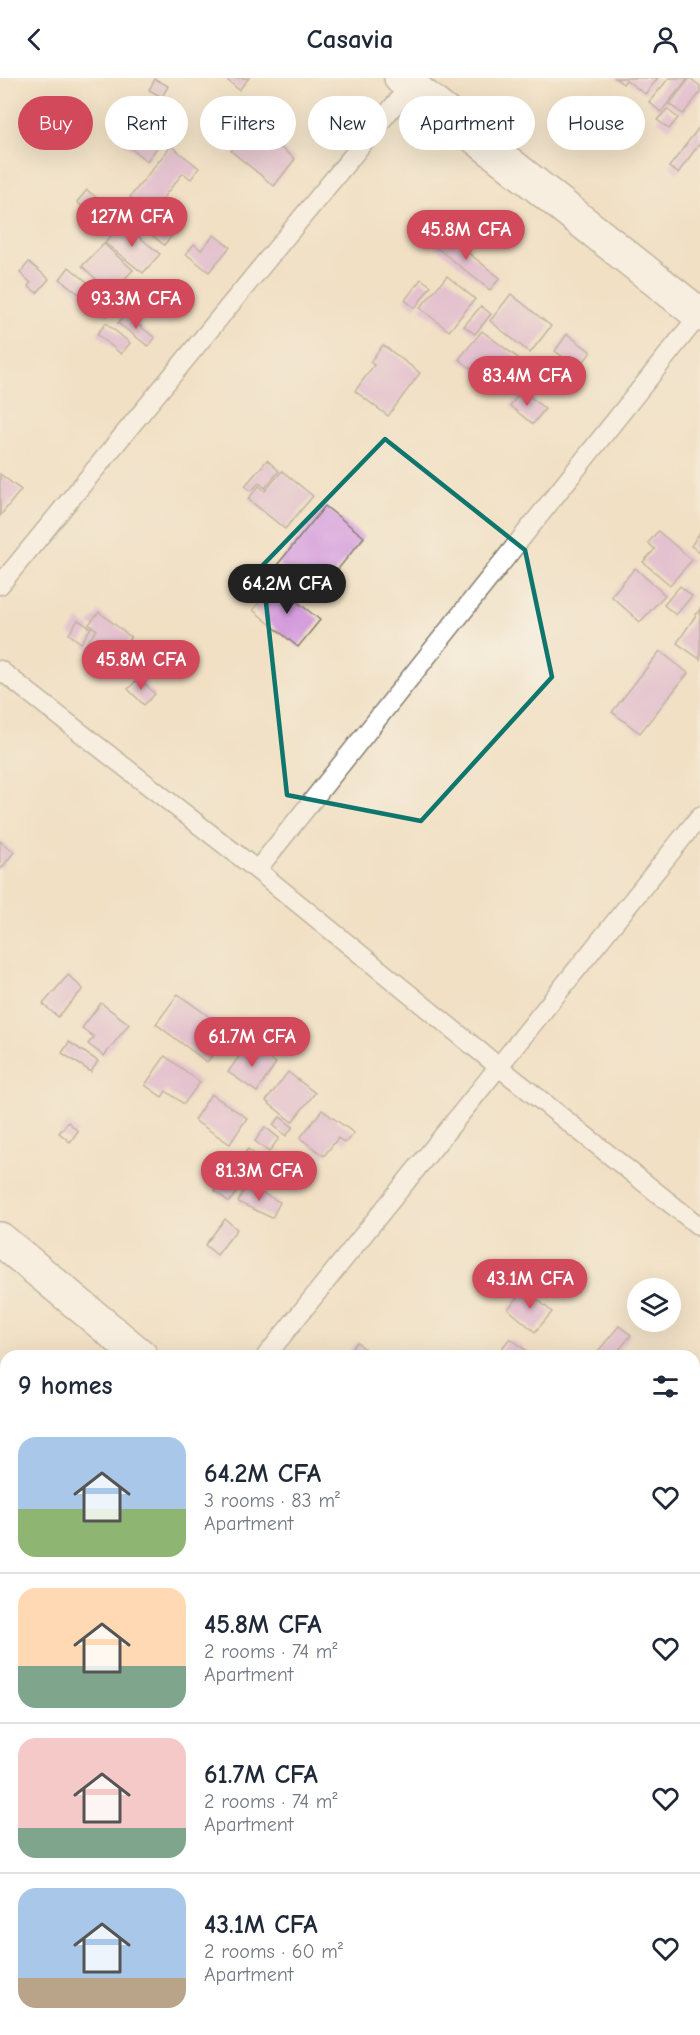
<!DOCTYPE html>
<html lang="en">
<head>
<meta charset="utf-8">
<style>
  :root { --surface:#fff; --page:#f2f2f3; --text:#1f2937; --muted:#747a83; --line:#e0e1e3; --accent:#d1495b }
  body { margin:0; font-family:"Comic Neue",sans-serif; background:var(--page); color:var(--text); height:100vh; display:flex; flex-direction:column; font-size:22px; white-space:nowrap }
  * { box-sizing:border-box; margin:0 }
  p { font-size:20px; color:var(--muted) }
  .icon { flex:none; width:33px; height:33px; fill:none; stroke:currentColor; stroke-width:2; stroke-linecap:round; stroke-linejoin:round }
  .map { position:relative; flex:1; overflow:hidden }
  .side { position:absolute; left:0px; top:1272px; width:700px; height:686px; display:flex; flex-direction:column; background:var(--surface); border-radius:18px 18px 0 0; box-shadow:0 6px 24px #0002 }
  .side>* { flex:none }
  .top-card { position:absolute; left:18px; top:18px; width:664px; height:54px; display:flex; gap:12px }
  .buttons { position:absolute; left:627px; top:1200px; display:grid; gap:12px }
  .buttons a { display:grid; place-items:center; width:54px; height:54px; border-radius:50%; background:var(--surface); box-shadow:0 6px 24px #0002; font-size:30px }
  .price { position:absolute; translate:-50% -51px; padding:0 14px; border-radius:21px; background:var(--accent); color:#fff; font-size:20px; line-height:39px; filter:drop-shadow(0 2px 3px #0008) }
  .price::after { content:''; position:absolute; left:50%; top:36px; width:18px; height:14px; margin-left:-9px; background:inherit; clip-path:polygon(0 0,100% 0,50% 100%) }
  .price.active { background:#222; color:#fff }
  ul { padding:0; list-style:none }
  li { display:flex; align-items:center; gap:18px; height:150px; padding:0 18px }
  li+li { border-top:2px solid var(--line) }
  li span { display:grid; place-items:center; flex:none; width:168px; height:120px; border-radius:18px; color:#555 }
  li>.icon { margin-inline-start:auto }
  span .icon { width:72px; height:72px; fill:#fffc; stroke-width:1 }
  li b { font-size:26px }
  h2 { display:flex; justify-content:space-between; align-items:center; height:72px; padding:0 18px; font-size:26px }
  .tag { padding:0 21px; border-radius:27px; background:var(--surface); box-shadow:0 6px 24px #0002; font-size:21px; line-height:54px }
  .tag.active { background:var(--accent); color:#fff }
  header { display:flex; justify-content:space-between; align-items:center; height:78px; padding:0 18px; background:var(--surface); font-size:27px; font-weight:700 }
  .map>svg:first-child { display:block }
  .building { fill:#d49cdc }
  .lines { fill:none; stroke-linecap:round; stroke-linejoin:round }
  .service-casing { stroke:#867e70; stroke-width:21 }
  .minor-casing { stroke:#867e70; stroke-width:36 }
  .service { stroke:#fff; stroke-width:18 }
  .minor { stroke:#fff; stroke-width:33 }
  .marked { fill:none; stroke:#0f766e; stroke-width:4.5; stroke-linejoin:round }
</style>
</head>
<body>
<header><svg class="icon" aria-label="back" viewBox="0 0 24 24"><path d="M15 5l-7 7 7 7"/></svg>Casavia<svg class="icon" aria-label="person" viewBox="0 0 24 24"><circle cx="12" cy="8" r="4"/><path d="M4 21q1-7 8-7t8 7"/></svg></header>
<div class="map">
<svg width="700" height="1957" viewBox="0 0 700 1957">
  <rect width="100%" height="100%" fill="#f7f3e8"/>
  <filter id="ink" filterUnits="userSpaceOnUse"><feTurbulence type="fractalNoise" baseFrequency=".0167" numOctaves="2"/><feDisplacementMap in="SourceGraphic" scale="12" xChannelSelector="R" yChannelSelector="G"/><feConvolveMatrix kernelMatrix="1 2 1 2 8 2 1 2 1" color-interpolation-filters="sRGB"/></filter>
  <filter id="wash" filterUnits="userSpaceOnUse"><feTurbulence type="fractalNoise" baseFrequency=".008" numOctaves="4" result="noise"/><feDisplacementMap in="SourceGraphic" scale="24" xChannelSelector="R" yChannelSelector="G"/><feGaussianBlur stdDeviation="1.35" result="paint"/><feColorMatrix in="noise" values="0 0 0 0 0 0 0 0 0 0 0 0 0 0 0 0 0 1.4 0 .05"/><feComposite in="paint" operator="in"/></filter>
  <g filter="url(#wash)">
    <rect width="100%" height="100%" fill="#f1e0c4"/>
    <g id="blocks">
      <!-- building -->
      <g class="building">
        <path d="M 225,0 L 249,0 L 239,12 Z"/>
        <path d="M 615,0 L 658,0 L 645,16 L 626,2 L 623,6 Z"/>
        <path d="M 669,0 L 688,0 L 661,34 L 649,24 Z"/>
        <path d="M 690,0 L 700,8 L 700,15 L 683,36 L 669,26 Z"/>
        <path d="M 155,1 L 168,8 L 162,19 L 149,12 Z"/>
        <path d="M 667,31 L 678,40 L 669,51 L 657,42 Z"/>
        <path d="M 140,39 L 165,59 L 147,83 L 121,63 Z"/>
        <path d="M 700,48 L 700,65 L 678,95 L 669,89 Z"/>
        <path d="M 248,52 L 272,69 L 275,65 L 295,81 L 274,108 L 231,73 Z"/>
        <path d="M 171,68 L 199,90 L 191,101 L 183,95 L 158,126 L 166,132 L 158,141 L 130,119 Z"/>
        <path d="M 87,112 L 109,130 L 98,142 L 77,124 Z"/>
        <path d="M 164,144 L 175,154 L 164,167 L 153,158 Z"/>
        <path d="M 122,145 L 160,176 L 143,195 L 105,165 Z"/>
        <path d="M 442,154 L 500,200 L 490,212 L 432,166 Z"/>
        <path d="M 214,157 L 230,169 L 209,194 L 186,176 L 194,166 L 201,172 Z"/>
        <path d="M 104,166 L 133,192 L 111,215 L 82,188 Z"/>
        <path d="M 29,184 L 49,201 L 37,215 L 28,208 L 31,205 L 20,195 Z"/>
        <path d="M 69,189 L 116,228 L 107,238 L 60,201 Z"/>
        <path d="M 447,198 L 475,221 L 449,253 L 420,230 Z"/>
        <path d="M 421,201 L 431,208 L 415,230 L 405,222 Z"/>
        <path d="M 511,216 L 551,248 L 530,275 L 490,243 Z"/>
        <path d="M 481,228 L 491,236 L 475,256 L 464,248 Z"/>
        <path d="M 125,236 L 155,260 L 148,268 L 118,245 Z"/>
        <path d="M 106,245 L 130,265 L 121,276 L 97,256 Z"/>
        <path d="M 482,253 L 518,280 L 496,309 L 459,281 Z"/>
        <path d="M 567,256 L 591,274 L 579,290 L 555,273 Z"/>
        <path d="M 383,267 L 420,295 L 388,338 L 355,313 L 374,287 L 370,284 Z"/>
        <path d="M 522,312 L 545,331 L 533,346 L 510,328 Z"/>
        <path d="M 267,382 L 279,393 L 265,410 L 259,405 L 251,413 L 245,408 Z"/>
        <path d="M 282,393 L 313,418 L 285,451 L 248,421 L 259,408 L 265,413 Z"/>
        <path d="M 0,396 L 21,412 L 0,438 Z"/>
        <path d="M 325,428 L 364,459 L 317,517 L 278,486 Z"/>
        <path d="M 658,453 L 692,482 L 670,507 L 643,484 L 655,471 L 648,465 Z"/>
        <path d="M 700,454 L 700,474 L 691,468 Z"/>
        <path d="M 635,490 L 665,517 L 640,544 L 611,518 Z"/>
        <path d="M 275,506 L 320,542 L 298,569 L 253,532 Z"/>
        <path d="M 680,508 L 692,518 L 676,537 L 664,527 Z"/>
        <path d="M 700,531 L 700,581 L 677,565 Z"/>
        <path d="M 99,534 L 131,559 L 119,574 L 122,576 L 111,589 L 84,568 L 97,552 L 89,546 Z"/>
        <path d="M 78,542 L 91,550 L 81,565 L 69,556 Z"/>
        <path d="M 660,573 L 688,595 L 640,655 L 612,634 Z"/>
        <path d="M 139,600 L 155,616 L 144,627 L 128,611 Z"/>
        <path d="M 0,763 L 14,774 L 0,792 Z"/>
        <path d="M 68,897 L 83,911 L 58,939 L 43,926 Z"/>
        <path d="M 178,916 L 230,954 L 207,984 L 156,946 Z"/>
        <path d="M 101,925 L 129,946 L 104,978 L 88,966 L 94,959 L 82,950 Z"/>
        <path d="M 69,964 L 98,983 L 91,994 L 62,975 Z"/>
        <path d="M 248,966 L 276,985 L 257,1014 L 228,994 Z"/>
        <path d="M 165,978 L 200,1004 L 184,1026 L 166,1013 L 162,1019 L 145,1007 Z"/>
        <path d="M 288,994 L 315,1015 L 292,1044 L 266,1023 Z"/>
        <path d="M 211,1016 L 247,1040 L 230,1066 L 194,1042 Z"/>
        <path d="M 322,1032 L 354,1055 L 345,1065 L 338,1060 L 324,1078 L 300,1060 Z"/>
        <path d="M 280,1039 L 293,1049 L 286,1058 L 273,1047 Z"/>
        <path d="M 68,1044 L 78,1053 L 70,1064 L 59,1055 Z"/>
        <path d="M 265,1049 L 279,1060 L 269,1074 L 255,1063 Z"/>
        <path d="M 248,1071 L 262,1082 L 229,1124 L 214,1112 Z"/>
        <path d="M 246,1107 L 280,1124 L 272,1140 L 238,1124 Z"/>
        <path d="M 225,1141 L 237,1151 L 217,1177 L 205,1167 Z"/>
        <path d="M 525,1211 L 552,1234 L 535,1254 L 508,1231 Z"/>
        <path d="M 619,1248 L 631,1257 L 619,1272 L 626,1278 L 594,1278 Z"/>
        <path d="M 510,1260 L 533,1278 L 496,1278 Z"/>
        <path d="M 357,1264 L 368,1274 L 364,1278 L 345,1278 Z"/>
        <path d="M 2,1424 L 6,1427 L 6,1471 L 0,1466 L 0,1426 Z"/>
        <path d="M 700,1435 L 700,1456 L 694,1452 L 694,1442 Z"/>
        <path d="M 6,1674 L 6,1693 L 0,1687 L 0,1681 Z"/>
        <path d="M 698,1865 L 700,1867 L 700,1894 L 694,1900 L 694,1870 Z"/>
        <path d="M 534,1952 L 555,1952 L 562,1957 L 529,1957 Z"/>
        <path d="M 584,1952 L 622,1952 L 617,1957 L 590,1957 Z"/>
      </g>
    </g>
  </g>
  <g filter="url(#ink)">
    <use href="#blocks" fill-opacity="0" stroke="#867e70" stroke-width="1.5"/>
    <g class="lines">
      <!-- service casing -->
      <g class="service-casing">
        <g id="service">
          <path d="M 0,507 L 414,3"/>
          <path d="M 0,592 L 257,792 L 499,989 L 700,1149"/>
          <path d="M 257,792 L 700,236"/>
          <path d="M 266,1278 L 700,738"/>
          <path d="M 0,1610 L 6,1602"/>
          <path d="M 0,1745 L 6,1750"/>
          <path d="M 253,1952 L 259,1957"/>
        </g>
      </g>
      <!-- minor casing -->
      <g class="minor-casing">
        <g id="minor">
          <path d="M 401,0 L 700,237"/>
          <path d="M 0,1161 L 141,1278"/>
          <path d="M 694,1735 L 700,1740"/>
        </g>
      </g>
      <!-- service -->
      <use href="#service" class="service"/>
      <!-- minor -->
      <use href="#minor" class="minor"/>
    </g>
  </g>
  <!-- marked area -->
  <path d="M0 0H700V1957H0ZM 385,361 L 525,472 L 552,599 L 421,743 L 287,717 L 262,488 Z" fill="#f1e0c4" fill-opacity=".55" fill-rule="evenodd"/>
  <path class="marked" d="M 385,361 L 525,472 L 552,599 L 421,743 L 287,717 L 262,488 Z"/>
</svg>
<div class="buttons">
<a><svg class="icon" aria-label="layers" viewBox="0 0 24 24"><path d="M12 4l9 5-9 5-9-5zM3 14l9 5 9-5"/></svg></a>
</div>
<b class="price" style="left:132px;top:170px">127M CFA</b>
<b class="price" style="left:466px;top:183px">45.8M CFA</b>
<b class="price" style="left:136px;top:252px">93.3M CFA</b>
<b class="price" style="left:527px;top:329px">83.4M CFA</b>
<b class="price active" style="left:287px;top:537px">64.2M CFA</b>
<b class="price" style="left:141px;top:613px">45.8M CFA</b>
<b class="price" style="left:252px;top:990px">61.7M CFA</b>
<b class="price" style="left:259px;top:1124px">81.3M CFA</b>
<b class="price" style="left:530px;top:1232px">43.1M CFA</b>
<div class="top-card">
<a class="tag active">Buy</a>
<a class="tag">Rent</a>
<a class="tag">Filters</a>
<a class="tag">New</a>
<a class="tag">Apartment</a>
<a class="tag">House</a>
</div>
<section class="side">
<h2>9 homes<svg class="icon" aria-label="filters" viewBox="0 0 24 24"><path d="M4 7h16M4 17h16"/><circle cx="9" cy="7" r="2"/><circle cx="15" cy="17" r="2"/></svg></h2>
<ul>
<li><span style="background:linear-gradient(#a9c7e8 60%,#8fb573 0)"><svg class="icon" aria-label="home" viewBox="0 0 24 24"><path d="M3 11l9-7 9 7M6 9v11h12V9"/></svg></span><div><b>64.2M CFA</b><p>3 rooms · 83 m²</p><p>Apartment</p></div><svg class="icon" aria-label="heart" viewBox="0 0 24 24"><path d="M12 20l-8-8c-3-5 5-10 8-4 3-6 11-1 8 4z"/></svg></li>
<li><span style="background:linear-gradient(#ffd9b3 65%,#7fa58c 0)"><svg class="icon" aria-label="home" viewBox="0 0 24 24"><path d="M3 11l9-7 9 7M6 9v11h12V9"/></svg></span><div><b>45.8M CFA</b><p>2 rooms · 74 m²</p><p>Apartment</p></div><svg class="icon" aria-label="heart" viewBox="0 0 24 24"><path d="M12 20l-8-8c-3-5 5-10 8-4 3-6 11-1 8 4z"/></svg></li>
<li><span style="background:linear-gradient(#f6c9c9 75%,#7fa58c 0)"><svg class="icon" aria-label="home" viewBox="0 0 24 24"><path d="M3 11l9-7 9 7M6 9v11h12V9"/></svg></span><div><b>61.7M CFA</b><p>2 rooms · 74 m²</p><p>Apartment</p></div><svg class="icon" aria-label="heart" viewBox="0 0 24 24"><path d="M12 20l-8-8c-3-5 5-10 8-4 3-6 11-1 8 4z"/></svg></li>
<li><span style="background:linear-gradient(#a9c7e8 75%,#b9a48a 0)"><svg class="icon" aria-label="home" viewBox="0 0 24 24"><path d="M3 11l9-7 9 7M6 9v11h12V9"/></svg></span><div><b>43.1M CFA</b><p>2 rooms · 60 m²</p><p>Apartment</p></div><svg class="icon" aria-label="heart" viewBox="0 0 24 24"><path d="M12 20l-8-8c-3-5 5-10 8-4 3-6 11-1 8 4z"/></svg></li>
</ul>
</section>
</div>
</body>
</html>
